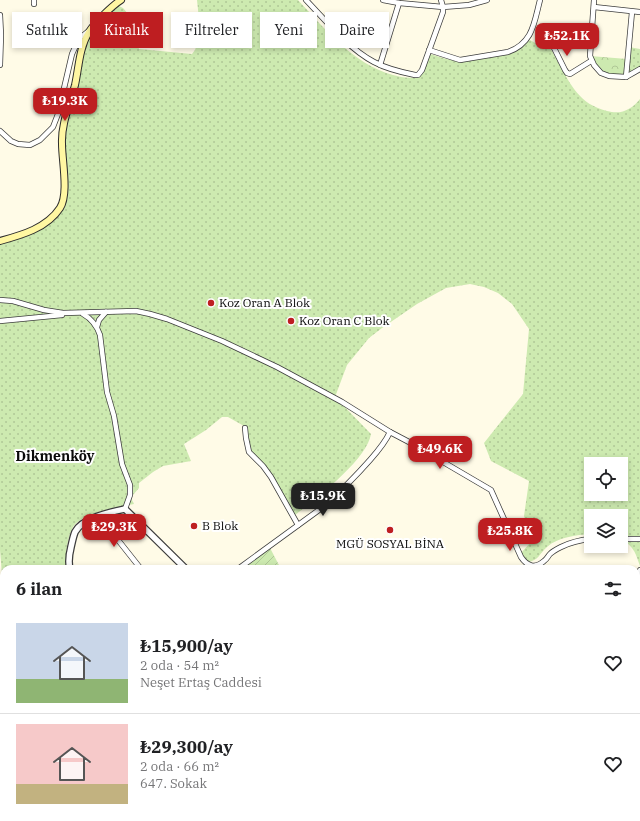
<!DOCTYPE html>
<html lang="tr">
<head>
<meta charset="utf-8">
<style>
  :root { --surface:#fff; --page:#f2f2f2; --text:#202124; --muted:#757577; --line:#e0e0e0; --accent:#be1e21 }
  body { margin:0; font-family:"IBM Plex Serif",serif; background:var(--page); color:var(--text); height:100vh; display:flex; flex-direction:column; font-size:15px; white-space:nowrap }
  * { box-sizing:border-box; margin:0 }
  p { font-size:13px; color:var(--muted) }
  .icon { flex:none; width:22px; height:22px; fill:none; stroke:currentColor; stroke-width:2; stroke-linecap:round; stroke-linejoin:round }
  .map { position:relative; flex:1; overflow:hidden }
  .sheet { position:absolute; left:0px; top:565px; width:640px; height:256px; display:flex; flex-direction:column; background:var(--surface); border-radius:12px 12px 0 0; box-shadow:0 2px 6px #0003 }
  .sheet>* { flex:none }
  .guide { position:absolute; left:12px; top:12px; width:400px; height:36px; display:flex; gap:8px }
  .controls { position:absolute; left:584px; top:457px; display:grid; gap:8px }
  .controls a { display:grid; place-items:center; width:44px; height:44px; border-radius:0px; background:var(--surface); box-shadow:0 2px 6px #0003; font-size:20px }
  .price { position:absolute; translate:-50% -34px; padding:0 9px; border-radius:8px; background:var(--accent); color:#fff; font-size:13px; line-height:26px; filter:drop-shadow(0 1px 2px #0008) }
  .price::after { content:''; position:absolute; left:50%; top:24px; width:12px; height:9px; margin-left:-6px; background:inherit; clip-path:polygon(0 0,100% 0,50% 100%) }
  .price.active { background:#222; color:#fff }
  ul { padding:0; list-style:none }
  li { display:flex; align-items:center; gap:12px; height:100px; padding:0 16px }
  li+li { border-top:1px solid var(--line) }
  li span { display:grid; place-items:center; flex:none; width:112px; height:80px; border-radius:0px; color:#555 }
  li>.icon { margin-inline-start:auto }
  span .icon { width:48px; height:48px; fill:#fffc; stroke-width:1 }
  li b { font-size:17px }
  h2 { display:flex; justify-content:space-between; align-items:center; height:48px; padding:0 16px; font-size:17px }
  .chip { padding:0 14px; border-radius:0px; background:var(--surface); box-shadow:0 2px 6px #0003; font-size:14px; line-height:36px }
  .chip.active { background:var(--accent); color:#fff }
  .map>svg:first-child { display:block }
  .grass { fill:url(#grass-dots); fill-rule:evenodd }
  .park { fill:url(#park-crowns) }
  .garden { fill:url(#garden-furrows) }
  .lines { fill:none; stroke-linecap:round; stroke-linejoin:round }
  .minor-casing { stroke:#3d3d3d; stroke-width:6 }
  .tertiary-casing { stroke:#3d3d3d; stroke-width:8 }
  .secondary-casing { stroke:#2c2c2c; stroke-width:8 }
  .primary-casing { stroke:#1b1b1b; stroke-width:9 }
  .minor { stroke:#fff; stroke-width:4.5 }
  .tertiary { stroke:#fff; stroke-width:5.5 }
  .secondary { stroke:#fff7a2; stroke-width:6 }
  .primary { stroke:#ffda57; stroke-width:7 }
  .poi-dot { fill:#be1e21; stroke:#fff; stroke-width:1.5 }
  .labels { text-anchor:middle; stroke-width:4; stroke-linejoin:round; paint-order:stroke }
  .poi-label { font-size:12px; fill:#0a0a0a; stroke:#fff; text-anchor:start }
  .quarter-label { font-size:14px; font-weight:bold; fill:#0a0a0a; stroke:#fff }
</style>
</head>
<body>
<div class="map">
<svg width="640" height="821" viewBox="0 0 640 821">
  <defs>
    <pattern id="grass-dots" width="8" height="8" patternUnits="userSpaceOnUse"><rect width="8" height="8" fill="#cdeab0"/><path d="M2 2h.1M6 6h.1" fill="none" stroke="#afc796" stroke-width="1.8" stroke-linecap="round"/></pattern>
    <pattern id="park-crowns" width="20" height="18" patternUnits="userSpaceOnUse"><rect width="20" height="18" fill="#cdeab0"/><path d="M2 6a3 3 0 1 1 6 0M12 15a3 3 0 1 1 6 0" fill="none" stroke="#afc796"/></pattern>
    <pattern id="garden-furrows" width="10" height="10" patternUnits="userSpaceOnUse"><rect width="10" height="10" fill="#cdeab0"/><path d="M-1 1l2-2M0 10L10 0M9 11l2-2" fill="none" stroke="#afc796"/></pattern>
  </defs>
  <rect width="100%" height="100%" fill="#fffbe7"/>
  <!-- grass -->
  <g class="grass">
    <path d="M 197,0 L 298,0 C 325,29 353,64 393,75 C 401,77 408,79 417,77 L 427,53 L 446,59 L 460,61 L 508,53 L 530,40 L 537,44 L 541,41 C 552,48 552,51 558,62 C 571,85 579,104 607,111 C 621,115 631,110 640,99 L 640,566 C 635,551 634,548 621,538 L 621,516 L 591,516 L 591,534 C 576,535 558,537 547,547 C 540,553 538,561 528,562 L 520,554 L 531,542 L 524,516 L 529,481 L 491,461 L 484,443 L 523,394 L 529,329 L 512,304 L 498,293 L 484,287 L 470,284 L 446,288 L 417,304 L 382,328 L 369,338 L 347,365 L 335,397 L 371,434 C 367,460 315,499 295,515 L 271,475 L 249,449 L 245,435 L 244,426 L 228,417 L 222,417 L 206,430 L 184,444 L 191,461 L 163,466 L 153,472 L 139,483 L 139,488 L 133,495 L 131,498 L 134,504 C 118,507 79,513 72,529 C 70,533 69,537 68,541 C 66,551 65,559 68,569 L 4,569 L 4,588 L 3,587 L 0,550 L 0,243 L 30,233 L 62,206 L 63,135 L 85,49 L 91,32 L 105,16 L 117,5 L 123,8 L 129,15 L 139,49 L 192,54 L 195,50 L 196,47 L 195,30 L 200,29 ZM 591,464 L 621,464 L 621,494 L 591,494 Z"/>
    <path d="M 629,47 L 640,49 L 640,69 L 626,77 Z"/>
  </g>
  <!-- park -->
  <g class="park">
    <path d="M 590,56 L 627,59 L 626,77 L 601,73 Z"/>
    <path d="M 4,637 L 4,692 L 0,693 L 4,709 L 4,724 L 0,722 L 0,638 Z"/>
  </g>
  <!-- garden -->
  <path class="garden" d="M 269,546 L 281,569 L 238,569 Z"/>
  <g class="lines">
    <!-- minor casing -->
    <g class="minor-casing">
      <g id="minor">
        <path d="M 34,0 L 34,4"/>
        <path d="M 306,0 C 325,20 349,49 374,62 C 387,69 400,72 415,75 L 418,75 L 422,70 L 443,12 L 443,7 L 441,0"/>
        <path d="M 383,0 L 399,3 L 443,7 L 469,5 L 487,0"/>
        <path d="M 594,0 L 590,56 L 594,65 L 601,73 L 609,76 L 626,77 L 640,69"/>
        <path d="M 594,7 L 640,12"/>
        <path d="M 0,15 L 1,35 L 0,65"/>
        <path d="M 549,41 L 551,42 L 565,70 L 567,73 L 570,74 L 591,61"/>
        <path d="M 429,50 L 460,60 L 508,52 C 533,43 534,23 540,0"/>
        <path d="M 380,65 L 399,3"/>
        <path d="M 626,77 L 632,12"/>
        <path d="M 0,131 L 11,141 L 18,144 L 30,145 L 40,140 L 53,127 L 58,114 L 72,54 L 77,43 L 81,37 L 90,30"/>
        <path d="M 0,300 L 13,301 L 44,310 L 63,313 L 136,311 L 150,314 L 167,319 L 222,341 L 277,367 L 342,402 L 390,432"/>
        <path d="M 83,314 C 92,319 97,326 100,335 L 107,392 L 114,416 L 122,464 L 130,485 L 130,495 L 125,509"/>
        <path d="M 0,321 L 62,315"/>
        <path d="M 97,327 L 99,320 L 106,312"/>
        <path d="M 245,428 L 246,438 L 249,452 L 263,466 L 271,477 L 298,525"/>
        <path d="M 99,516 L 141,569"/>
        <path d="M 621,539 L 640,539"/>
        <path d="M 238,569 L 323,507 C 340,492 355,477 370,460 C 378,451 385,443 390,432 L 409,442 L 491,490 L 521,557 C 527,566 535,569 544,561 C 547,559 548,556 550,554 C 553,551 557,549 561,547 C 571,542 580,540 591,539"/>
        <path d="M 636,582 L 640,570"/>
        <path d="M 636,604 L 640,618"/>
        <path d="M 0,722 L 4,724"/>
        <path d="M 0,734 L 4,734"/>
        <path d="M 0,814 L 4,815"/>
        <path d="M 10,817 L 23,821"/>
      </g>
    </g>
    <!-- tertiary casing -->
    <g class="tertiary-casing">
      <g id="tertiary">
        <path d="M 70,569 C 68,562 69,555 71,547 C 72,543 73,537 75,532 C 82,518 111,512 125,509 L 186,569"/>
        <path d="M 0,589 L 0,595 L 4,610"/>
      </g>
    </g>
    <!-- secondary casing -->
    <g class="secondary-casing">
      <path id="secondary" d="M 0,241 C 22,235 47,228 60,208 C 69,194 62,161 62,144 C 61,124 70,104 75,85 C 79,67 79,48 89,32 C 94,23 113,5 121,0"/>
    </g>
    <!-- primary casing -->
    <g class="primary-casing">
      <g id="primary">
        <path d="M 0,788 L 4,790"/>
        <path d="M 0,797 L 4,798"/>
        <path d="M 72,817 L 107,821"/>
        <path d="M 231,817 L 308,820 L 327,818 L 401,817 L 453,818 L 491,821"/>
        <path d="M 629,821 L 640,820"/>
      </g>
    </g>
    <!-- minor -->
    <use href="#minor" class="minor"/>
    <!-- tertiary -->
    <use href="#tertiary" class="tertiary"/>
    <!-- secondary -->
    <use href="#secondary" class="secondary"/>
    <!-- primary -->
    <use href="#primary" class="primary"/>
  </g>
  <!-- markers -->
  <g class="poi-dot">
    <circle cx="211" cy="303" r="4"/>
    <circle cx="291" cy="321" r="4"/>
    <circle cx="194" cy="526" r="4"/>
    <circle cx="390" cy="530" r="4"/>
  </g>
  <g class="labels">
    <!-- poi labels -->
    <g class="poi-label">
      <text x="219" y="307">Koz Oran A Blok</text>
      <text x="299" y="325">Koz Oran C Blok</text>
      <text x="202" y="530">B Blok</text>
      <text x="390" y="548" text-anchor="middle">MGÜ SOSYAL BİNA</text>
    </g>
    <!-- quarter labels -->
    <g class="quarter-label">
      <text x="55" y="461">Dikmenköy</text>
    </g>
  </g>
</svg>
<div class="controls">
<a><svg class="icon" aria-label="locate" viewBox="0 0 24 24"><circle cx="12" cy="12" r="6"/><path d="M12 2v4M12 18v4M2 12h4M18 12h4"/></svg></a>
<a><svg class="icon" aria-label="layers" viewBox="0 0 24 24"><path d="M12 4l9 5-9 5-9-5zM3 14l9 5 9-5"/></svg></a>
</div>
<b class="price" style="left:567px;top:57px">₺52.1K</b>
<b class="price" style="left:65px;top:122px">₺19.3K</b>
<b class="price" style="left:440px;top:470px">₺49.6K</b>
<b class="price active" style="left:323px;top:517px">₺15.9K</b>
<b class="price" style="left:114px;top:548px">₺29.3K</b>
<b class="price" style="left:510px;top:552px">₺25.8K</b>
<div class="guide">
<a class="chip">Satılık</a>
<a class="chip active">Kiralık</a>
<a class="chip">Filtreler</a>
<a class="chip">Yeni</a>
<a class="chip">Daire</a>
</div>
<section class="sheet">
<h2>6 ilan<svg class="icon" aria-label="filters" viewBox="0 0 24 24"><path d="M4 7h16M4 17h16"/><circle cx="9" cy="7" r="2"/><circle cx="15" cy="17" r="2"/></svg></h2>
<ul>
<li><span style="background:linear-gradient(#c9d6e8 70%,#8fb573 0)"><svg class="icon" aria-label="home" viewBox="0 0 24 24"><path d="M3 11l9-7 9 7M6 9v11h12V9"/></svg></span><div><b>₺15,900/ay</b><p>2 oda · 54 m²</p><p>Neşet Ertaş Caddesi</p></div><svg class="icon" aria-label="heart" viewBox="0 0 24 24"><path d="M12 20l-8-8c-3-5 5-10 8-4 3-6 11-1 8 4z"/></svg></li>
<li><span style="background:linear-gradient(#f6c9c9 75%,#c2b280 0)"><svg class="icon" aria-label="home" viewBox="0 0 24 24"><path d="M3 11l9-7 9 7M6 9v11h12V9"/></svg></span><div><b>₺29,300/ay</b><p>2 oda · 66 m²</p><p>647. Sokak</p></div><svg class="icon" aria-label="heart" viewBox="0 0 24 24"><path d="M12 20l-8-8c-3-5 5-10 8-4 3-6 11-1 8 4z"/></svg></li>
</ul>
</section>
</div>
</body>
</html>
